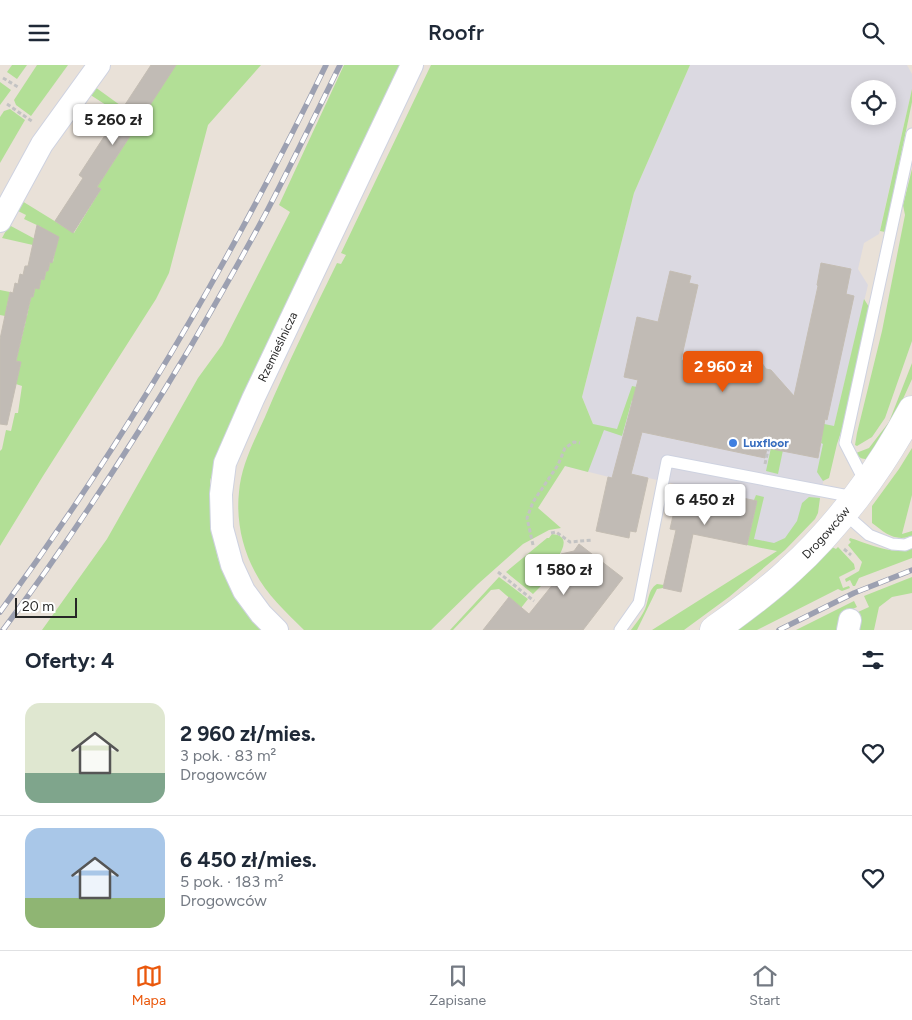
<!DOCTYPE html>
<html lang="pl">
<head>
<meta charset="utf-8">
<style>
  :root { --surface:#fff; --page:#f2f2f3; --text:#1f2937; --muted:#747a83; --line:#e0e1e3; --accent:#ea580c }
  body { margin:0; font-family:Figtree,sans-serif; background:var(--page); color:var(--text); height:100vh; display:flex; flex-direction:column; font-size:19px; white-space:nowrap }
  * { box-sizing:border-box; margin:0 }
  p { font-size:16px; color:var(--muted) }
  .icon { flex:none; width:28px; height:28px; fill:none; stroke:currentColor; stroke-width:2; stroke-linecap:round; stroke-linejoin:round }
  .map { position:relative; height:565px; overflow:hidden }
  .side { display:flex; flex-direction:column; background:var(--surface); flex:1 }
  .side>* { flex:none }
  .fabs { position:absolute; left:851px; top:15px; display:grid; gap:10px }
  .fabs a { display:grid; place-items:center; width:45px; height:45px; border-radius:50%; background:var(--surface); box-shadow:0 2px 12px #0003; font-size:25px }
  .scale { position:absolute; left:15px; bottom:12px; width:62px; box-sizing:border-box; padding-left:5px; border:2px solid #272727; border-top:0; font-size:14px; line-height:18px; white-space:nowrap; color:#272727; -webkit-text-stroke:4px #fff; paint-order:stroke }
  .price { position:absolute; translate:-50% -42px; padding:0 11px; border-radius:5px; background:#fff; color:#222; font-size:16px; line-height:32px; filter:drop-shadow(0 1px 2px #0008) }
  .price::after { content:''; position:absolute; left:50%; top:30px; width:15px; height:11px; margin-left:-8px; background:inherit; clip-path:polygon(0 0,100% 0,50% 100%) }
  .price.current { background:var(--accent); color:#fff }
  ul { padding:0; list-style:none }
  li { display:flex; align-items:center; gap:15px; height:125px; padding:0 25px }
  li+li { border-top:1px solid var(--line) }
  li span { display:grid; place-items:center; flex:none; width:140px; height:100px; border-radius:15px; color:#555 }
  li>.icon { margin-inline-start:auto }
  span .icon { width:60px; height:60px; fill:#fffc; stroke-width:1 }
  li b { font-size:21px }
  h2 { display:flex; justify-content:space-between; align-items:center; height:60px; padding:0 25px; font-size:21px }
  header { display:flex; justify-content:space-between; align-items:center; height:65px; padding:0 25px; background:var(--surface); font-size:22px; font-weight:600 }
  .dock { display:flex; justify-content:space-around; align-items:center; height:70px; border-top:1px solid var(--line); background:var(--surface); font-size:14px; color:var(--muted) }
  .dock a { display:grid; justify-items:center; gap:2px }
  .dock .current { color:var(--accent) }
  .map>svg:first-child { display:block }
  .industrial { fill:#dbd9e1; fill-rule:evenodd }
  .green { fill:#b2df96 }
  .building { fill:#c1bbb5; stroke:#c4bdb3 }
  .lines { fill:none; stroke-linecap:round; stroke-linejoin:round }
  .service-casing { stroke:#ced2e0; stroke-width:13 }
  .minor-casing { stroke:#ced2e0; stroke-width:24 }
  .tertiary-casing { stroke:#ced2e0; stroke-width:29 }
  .path { stroke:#c3c3c3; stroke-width:3; stroke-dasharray:4 2.5; stroke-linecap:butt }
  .service { stroke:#fff; stroke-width:11 }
  .minor { stroke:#fff; stroke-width:22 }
  .tertiary { stroke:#fff; stroke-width:28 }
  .rail-casing { stroke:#9ca0b1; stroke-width:5.5 }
  .rail { stroke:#fff; stroke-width:4; stroke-dasharray:11; stroke-linecap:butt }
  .shop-dot { fill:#3f7fe0; stroke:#fff; stroke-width:2 }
  .labels { text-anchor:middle; stroke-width:4.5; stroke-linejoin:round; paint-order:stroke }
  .street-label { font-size:12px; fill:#272727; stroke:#fff }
  .shop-label { font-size:12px; font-weight:bold; fill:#366cbe; stroke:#fff; text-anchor:start }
</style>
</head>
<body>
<header><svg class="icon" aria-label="menu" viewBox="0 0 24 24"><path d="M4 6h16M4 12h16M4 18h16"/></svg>Roofr<svg class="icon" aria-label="search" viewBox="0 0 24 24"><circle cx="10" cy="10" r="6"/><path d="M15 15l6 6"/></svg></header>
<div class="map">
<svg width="912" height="565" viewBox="0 0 912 565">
  <rect width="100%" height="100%" fill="#e9e1d8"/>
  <!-- industrial -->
  <path class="industrial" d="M 690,0 L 907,0 L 912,9 L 912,24 L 879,169 L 864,178 L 858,204 L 868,220 L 834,361 L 819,438 L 778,486 L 747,480 L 752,458 L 675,442 L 679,420 L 631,409 L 629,417 L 565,401 L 593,359 L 582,332 L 634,128 ZM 860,24 L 888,24 L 888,51 L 860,51 Z"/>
  <!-- green -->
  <g class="green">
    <path d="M 12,0 L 27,0 L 17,14 L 7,7 Z"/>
    <path d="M 37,0 L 68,0 L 31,51 L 16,40 L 14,35 Z"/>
    <path d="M 176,0 L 261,0 L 208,60 L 169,208 L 156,234 L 43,411 L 0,481 L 0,386 L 2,384 L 6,365 L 11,366 L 15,348 L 18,348 L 22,321 L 16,319 L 21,297 L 16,296 L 26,255 L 0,250 L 0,225 L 10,227 L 6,247 L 27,251 L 31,232 L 33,232 L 35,223 L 41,214 L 44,215 L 46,206 L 48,206 L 50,197 L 53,197 L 55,185 L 2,173 L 9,160 L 35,174 L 41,162 L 24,154 L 26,150 L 16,145 L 22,136 L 74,168 L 101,124 L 97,122 L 137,60 L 89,29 L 95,22 L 124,43 Z"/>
    <path d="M 344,0 L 403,0 L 219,385 L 210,416 L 211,460 L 218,494 L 231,525 L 252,554 L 264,565 L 42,565 L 107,474 L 198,313 L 222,280 L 290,147 L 279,140 Z"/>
    <path d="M 431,0 L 690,0 L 634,128 L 582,332 L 593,359 L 617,364 L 632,321 L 754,347 L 786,351 L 834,361 L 864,234 L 869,242 L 842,364 L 837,379 L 829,413 L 823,416 L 817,407 L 823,379 L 821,378 L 822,372 L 787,366 L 778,409 L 766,406 L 775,364 L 632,335 L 622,371 L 604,365 L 588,407 L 565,401 L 538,443 L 561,463 L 549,465 L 523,479 L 478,519 L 431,565 L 304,565 C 286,547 266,529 255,507 C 242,483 236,454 239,427 C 241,401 254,376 265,352 C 287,300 312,249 337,198 L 341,199 L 346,190 L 341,188 Z"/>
    <path d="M 0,17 L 11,25 L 0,40 Z"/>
    <path d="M 912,24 L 912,37 L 885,167 L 880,166 Z"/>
    <path d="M 10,44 L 25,55 L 0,98 L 0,52 L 4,46 Z"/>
    <path d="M 912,104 L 912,276 L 885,353 L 872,372 L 857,381 L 855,380 L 857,368 L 882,266 L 905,150 L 903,140 Z"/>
    <path d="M 912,298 L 912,314 L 898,345 L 867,394 C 862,394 859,393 856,388 L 869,383 L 889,357 Z"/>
    <path d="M 912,383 L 912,430 L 902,469 L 912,466 L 912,471 C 895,477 885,468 872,458 L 872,441 L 899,404 Z"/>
    <path d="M 756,430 L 764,432 L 754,474 L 774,478 L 785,473 L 797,456 L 802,438 L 809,432 L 820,433 L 818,448 L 815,454 L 785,485 L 729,532 L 684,565 L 652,565 L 777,486 L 747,480 L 757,436 L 754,435 Z"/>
    <path d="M 552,469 C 577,471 555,496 549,505 L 551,511 L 533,529 L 506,507 L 547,473 L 549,473 Z"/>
    <path d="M 850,473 C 870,479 892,491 912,483 L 912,493 L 859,513 L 855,521 L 853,521 L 850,515 L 846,517 L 845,514 L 859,506 L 862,497 L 848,480 L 851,477 L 849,475 Z"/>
    <path d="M 832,482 L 836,484 L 838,482 L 854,499 L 855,504 L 839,512 L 843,523 L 849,521 L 850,523 L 842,526 L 838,524 L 757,565 L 737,565 Z"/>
    <path d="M 499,512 L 528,534 L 521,543 L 499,524 L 491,525 L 453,565 L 450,565 Z"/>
    <path d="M 912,512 L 912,528 L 892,532 L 879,542 L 874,565 L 857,565 L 858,547 L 869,542 L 864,531 Z"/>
    <path d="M 657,519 L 664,520 L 663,523 L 657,524 L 637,565 L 631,565 C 635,559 640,554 643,548 C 649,539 647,525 657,519 Z"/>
    <path d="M 854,536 L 857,542 L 844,548 L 841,565 L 796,565 Z"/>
  </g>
  <!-- building -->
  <g class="building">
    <path d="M 151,0 L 176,0 L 97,122 L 101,124 L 73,168 L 55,156 L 83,113 L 79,110 Z"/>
    <path d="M 37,160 L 59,172 L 52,198 L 50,197 L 48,206 L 46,206 L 44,215 L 41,214 L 39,224 L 35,223 L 33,232 L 31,232 L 16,296 L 21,297 L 7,360 L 0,359 L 0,274 L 10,227 L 13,228 L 15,218 L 18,219 L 20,209 L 23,210 L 25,201 L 28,201 Z"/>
    <path d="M 821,198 L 851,204 L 846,229 L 854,231 L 827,355 L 825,354 L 818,393 L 767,383 L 765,393 L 642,367 L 631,409 L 648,413 L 636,467 L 630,466 L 629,473 L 596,466 L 608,412 L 612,413 L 638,315 L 624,312 L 637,252 L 658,257 L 670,206 L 691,211 L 689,218 L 698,220 L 681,295 L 748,308 L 749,301 L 757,302 L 762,298 L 766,304 L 771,305 L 794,331 L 818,221 L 817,220 Z"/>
    <path d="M 680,420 L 757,436 L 747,480 L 693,469 L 681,527 L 663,523 L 676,465 L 670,464 Z"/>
    <path d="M 579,479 L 623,513 L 583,565 L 483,565 L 509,532 L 529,549 L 554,518 L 548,505 L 561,489 L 574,486 Z"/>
  </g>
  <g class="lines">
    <!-- service casing -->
    <g class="service-casing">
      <g id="service">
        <path d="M 865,417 L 845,378 L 912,69"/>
        <path d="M 844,448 L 869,470 L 892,479 L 905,480 L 912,477"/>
        <path d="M 620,565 L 639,538 L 667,396 L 854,432"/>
      </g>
    </g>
    <!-- minor casing -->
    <g class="minor-casing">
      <g id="minor">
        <path d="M 0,156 L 42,79 L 99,0"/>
        <path id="s1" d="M 277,565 L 261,549 L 244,526 L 232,500 L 222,463 L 221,429 L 225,398 L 253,334 L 412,0"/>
        <path d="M 848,565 L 850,555"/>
      </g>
    </g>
    <!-- tertiary casing -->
    <g class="tertiary-casing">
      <g id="tertiary">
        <path id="s2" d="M 714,565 C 739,547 766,528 789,506 C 838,462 881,403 912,345"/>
      </g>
    </g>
    <!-- path -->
    <g class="path">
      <path d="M 3,13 L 18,22"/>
      <path d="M 7,39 L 33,57"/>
      <path d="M 765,399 L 770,376"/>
      <path d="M 551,468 L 556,467 L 570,477 L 593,475"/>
      <path d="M 533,480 L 527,453 L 533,437 L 558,400 L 565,383 L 574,377 L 580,378"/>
      <path d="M 844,484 L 851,490"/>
      <path d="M 498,507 L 534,536"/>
    </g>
    <!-- service -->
    <use href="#service" class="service"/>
    <!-- minor -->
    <use href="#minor" class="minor"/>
    <!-- tertiary -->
    <use href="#tertiary" class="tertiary"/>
    <!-- rail casing -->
    <g class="rail-casing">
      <g id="rail">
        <path d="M 0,547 C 126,375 233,192 326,0"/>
        <path d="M 3,565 C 71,474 133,378 191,281 C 217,236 243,191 267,146 C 292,98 316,49 340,0"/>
        <path d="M 779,565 L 854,528 L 912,505"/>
      </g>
    </g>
    <!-- rail -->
    <use href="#rail" class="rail"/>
  </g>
  <!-- markers -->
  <circle class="shop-dot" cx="733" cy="378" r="5"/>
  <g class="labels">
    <!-- street labels -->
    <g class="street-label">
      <text dy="4" stroke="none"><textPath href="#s1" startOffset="311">Rzemieślnicza</textPath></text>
      <text dy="4" stroke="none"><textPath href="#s2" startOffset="149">Drogowców</textPath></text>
    </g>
    <!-- shop labels -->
    <g class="shop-label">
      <text x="743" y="382">Luxfloor</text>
    </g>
  </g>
</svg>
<div class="fabs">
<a><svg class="icon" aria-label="locate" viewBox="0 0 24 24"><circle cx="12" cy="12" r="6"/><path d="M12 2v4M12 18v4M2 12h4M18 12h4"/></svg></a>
</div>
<div class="scale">20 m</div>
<b class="price" style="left:113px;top:81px">5 260 zł</b>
<b class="price current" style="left:723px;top:328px">2 960 zł</b>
<b class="price" style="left:705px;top:461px">6 450 zł</b>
<b class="price" style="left:564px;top:531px">1 580 zł</b>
</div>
<section class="side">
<h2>Oferty: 4<svg class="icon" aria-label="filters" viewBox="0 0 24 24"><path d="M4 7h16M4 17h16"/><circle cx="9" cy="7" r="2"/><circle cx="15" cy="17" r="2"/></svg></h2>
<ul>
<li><span style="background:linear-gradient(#dfe7d0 70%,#7fa58c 0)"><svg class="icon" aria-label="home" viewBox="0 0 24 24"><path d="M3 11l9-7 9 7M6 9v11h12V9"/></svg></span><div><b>2 960 zł/mies.</b><p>3 pok. · 83 m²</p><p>Drogowców</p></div><svg class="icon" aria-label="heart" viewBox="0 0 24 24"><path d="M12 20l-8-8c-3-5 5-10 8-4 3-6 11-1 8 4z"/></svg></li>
<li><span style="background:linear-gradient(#a9c7e8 70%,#8fb573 0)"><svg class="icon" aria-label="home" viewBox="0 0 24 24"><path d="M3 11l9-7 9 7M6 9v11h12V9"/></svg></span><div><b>6 450 zł/mies.</b><p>5 pok. · 183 m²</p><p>Drogowców</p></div><svg class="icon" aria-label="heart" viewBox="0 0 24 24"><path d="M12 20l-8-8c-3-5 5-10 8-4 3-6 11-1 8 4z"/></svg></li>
</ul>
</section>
<nav class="dock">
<a class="current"><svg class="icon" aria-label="map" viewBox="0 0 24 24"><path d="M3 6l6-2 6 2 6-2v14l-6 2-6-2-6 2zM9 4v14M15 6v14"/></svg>Mapa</a>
<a><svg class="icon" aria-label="saved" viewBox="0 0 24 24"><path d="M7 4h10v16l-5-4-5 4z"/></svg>Zapisane</a>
<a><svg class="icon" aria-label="home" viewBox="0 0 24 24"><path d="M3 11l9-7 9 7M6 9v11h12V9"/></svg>Start</a>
</nav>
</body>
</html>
